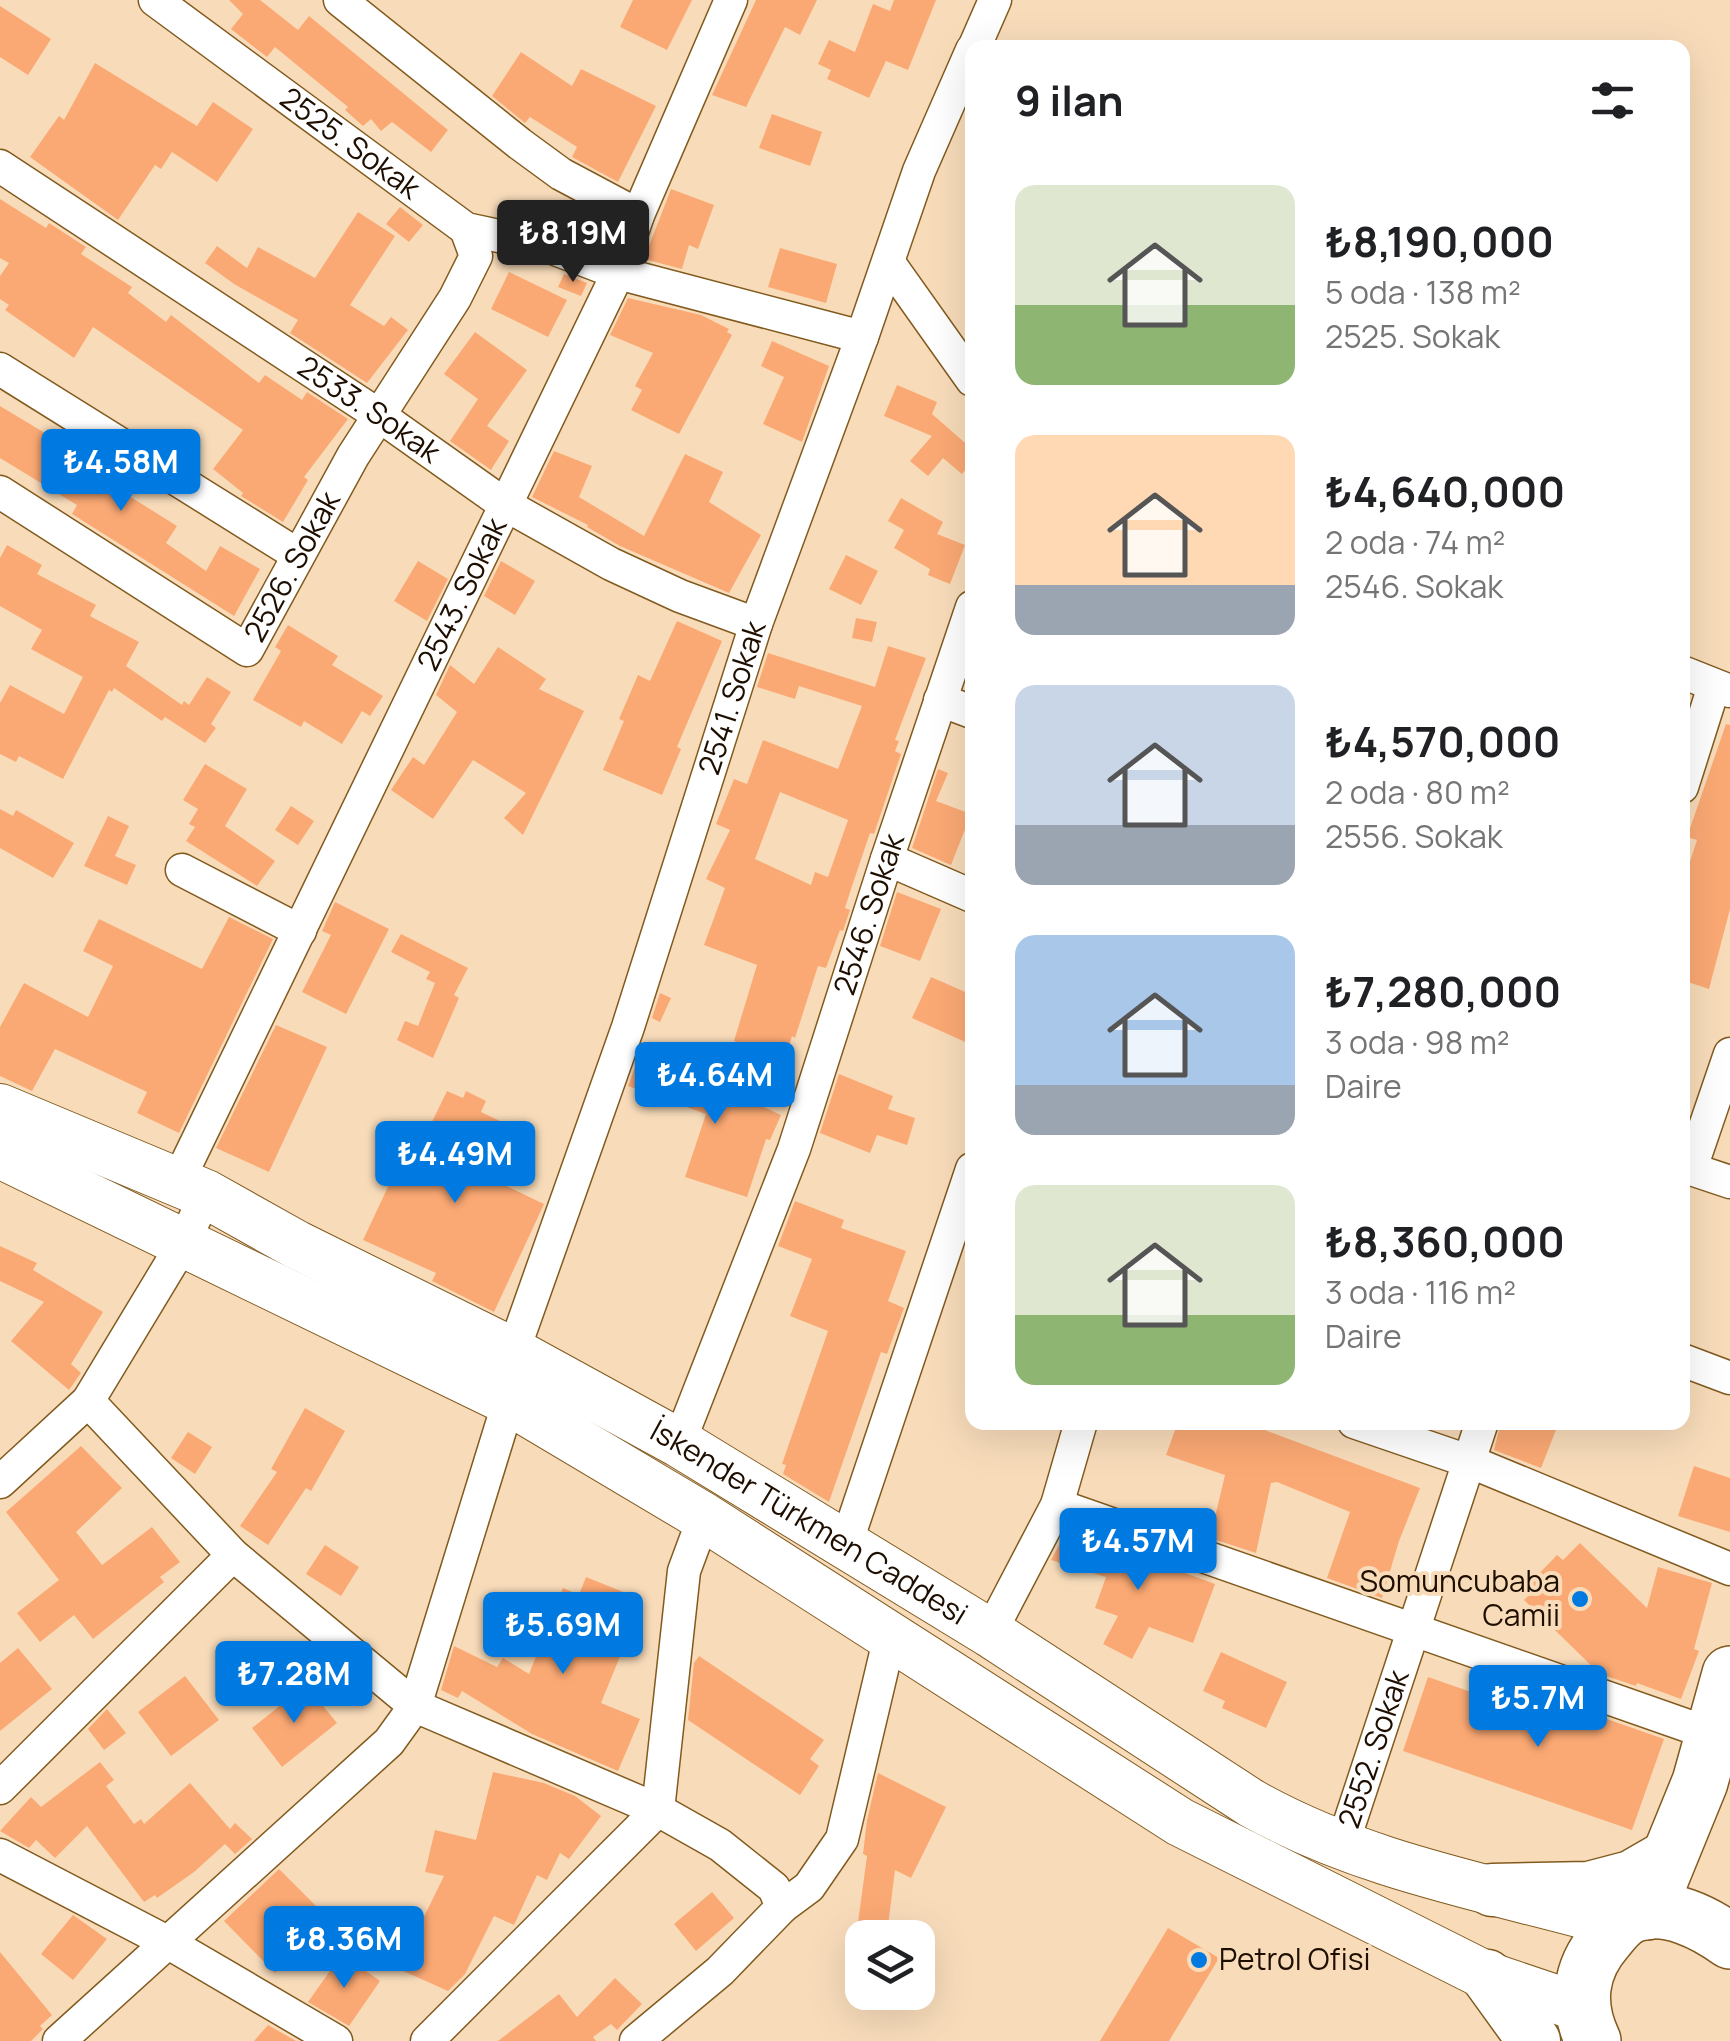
<!DOCTYPE html>
<html lang="tr">
<head>
<meta charset="utf-8">
<style>
  :root { --surface:#fff; --page:#f6f6f6; --text:#202124; --muted:#757577; --accent:#007ae0 }
  body { margin:0; font-family:Manrope,sans-serif; background:var(--page); color:var(--text); height:100vh; display:flex; flex-direction:column; font-size:38px; white-space:nowrap }
  * { box-sizing:border-box; margin:0 }
  p { font-size:32px; color:var(--muted) }
  .icon { flex:none; width:55px; height:55px; fill:none; stroke:currentColor; stroke-width:2; stroke-linecap:round; stroke-linejoin:round }
  .map { position:relative; flex:1; overflow:hidden }
  .side { position:absolute; left:965px; top:40px; width:725px; height:1390px; display:flex; flex-direction:column; background:var(--surface); border-radius:20px; box-shadow:0 10px 40px #0002 }
  .side>* { flex:none }
  .buttons { position:absolute; left:845px; top:1920px; display:grid; gap:20px }
  .buttons a { display:grid; place-items:center; width:90px; height:90px; border-radius:20px; background:var(--surface); box-shadow:0 10px 40px #0002; font-size:50px }
  .price { position:absolute; translate:-50% -85px; padding:0 22px; border-radius:10px; background:var(--accent); color:#fff; font-size:32px; line-height:65px; filter:drop-shadow(0 2px 5px #0008) }
  .price::after { content:''; position:absolute; left:50%; top:60px; width:30px; height:22px; margin-left:-15px; background:inherit; clip-path:polygon(0 0,100% 0,50% 100%) }
  .price.active { background:#222; color:#fff }
  ul { padding:0; list-style:none }
  li { display:flex; align-items:center; gap:30px; height:250px; padding:0 50px }
  li span { display:grid; place-items:center; flex:none; width:280px; height:200px; border-radius:20px; color:#555 }
  li>.icon { margin-inline-start:auto }
  span .icon { width:120px; height:120px; fill:#fffc; stroke-width:1 }
  li b { font-size:42px }
  h2 { display:flex; justify-content:space-between; align-items:center; height:120px; padding:0 50px; font-size:42px }
  .map>svg:first-child { display:block }
  .building { fill:#fba974; fill-rule:evenodd }
  .lines { fill:none; stroke-linecap:round; stroke-linejoin:round }
  .minor-casing { stroke:#825a1e; stroke-width:35 }
  .secondary-casing { stroke:#825a1e; stroke-width:50 }
  .primary-casing { stroke:#825a1e; stroke-width:55 }
  .trunk-casing { stroke:#825a1e; stroke-width:58 }
  .minor { stroke:#fff; stroke-width:32 }
  .secondary { stroke:#fff; stroke-width:48 }
  .primary { stroke:#fff; stroke-width:52 }
  .trunk { stroke:#fff; stroke-width:55 }
  .poi-dot { fill:#007ae0; stroke:#f8dcba; stroke-width:4 }
  .labels { text-anchor:middle; stroke-width:8; stroke-linejoin:round; paint-order:stroke }
  .street-label { font-size:30px; fill:#1e0e00; stroke:#f8dcba }
  .poi-label { font-size:30px; fill:#1e0e00; stroke:#f8dcba; text-anchor:end }
</style>
</head>
<body>
<div class="map">
<svg width="1730" height="2041" viewBox="0 0 1730 2041">
  <rect width="100%" height="100%" fill="#f8dcba"/>
  <!-- building -->
  <g class="building">
    <path d="M 229,0 L 260,0 L 298,30 L 309,16 L 448,130 L 431,152 L 392,122 L 381,131 L 371,119 L 363,126 L 345,110 L 348,107 L 275,47 L 267,57 L 231,29 L 243,14 Z"/>
    <path d="M 633,0 L 692,0 L 667,50 L 620,27 Z"/>
    <path d="M 756,0 L 817,0 L 800,35 L 785,27 L 746,107 L 712,95 Z"/>
    <path d="M 894,0 L 936,0 L 908,70 L 886,61 L 869,98 L 827,79 L 831,70 L 818,64 L 829,40 L 855,52 L 873,4 L 890,11 Z"/>
    <path d="M 0,6 L 51,39 L 28,75 L 0,57 Z"/>
    <path d="M 521,52 L 572,86 L 581,69 L 656,106 L 618,182 L 572,157 L 577,147 L 530,117 L 525,123 L 492,96 Z"/>
    <path d="M 95,63 L 197,126 L 213,102 L 253,129 L 217,182 L 172,152 L 161,169 L 155,165 L 118,220 L 30,157 L 59,116 L 64,120 Z"/>
    <path d="M 772,114 L 822,132 L 810,166 L 759,148 Z"/>
    <path d="M 671,189 L 714,205 L 698,249 L 689,245 L 682,269 L 644,259 Z"/>
    <path d="M 0,199 L 46,228 L 49,223 L 86,247 L 81,254 L 132,287 L 128,293 L 166,322 L 171,315 L 259,383 L 265,375 L 302,400 L 307,392 L 348,419 L 304,477 L 308,480 L 283,522 L 241,496 L 243,493 L 213,469 L 243,430 L 93,327 L 74,358 L 5,310 L 9,305 L 0,299 L 0,276 L 9,263 L 0,258 Z"/>
    <path d="M 400,207 L 423,225 L 409,242 L 386,224 Z"/>
    <path d="M 358,212 L 395,236 L 350,305 L 384,326 L 391,317 L 408,330 L 367,383 L 290,333 L 298,320 L 234,284 L 205,263 L 217,246 L 247,268 L 258,247 L 315,278 Z"/>
    <path d="M 589,216 L 612,227 L 604,246 L 580,237 Z"/>
    <path d="M 780,248 L 837,264 L 826,303 L 768,287 Z"/>
    <path d="M 509,272 L 567,300 L 548,337 L 491,309 Z"/>
    <path d="M 564,274 L 587,283 L 581,296 L 558,287 Z"/>
    <path d="M 628,298 L 701,315 L 729,329 L 727,332 L 732,335 L 679,434 L 631,410 L 642,390 L 635,386 L 653,353 L 610,335 Z"/>
    <path d="M 475,332 L 527,370 L 487,426 L 509,441 L 491,470 L 450,441 L 478,399 L 444,374 Z"/>
    <path d="M 772,341 L 829,366 L 802,442 L 763,424 L 784,377 L 761,366 Z"/>
    <path d="M 897,385 L 937,402 L 932,414 L 972,449 L 972,461 L 962,474 L 943,458 L 928,476 L 910,461 L 932,436 L 884,416 Z"/>
    <path d="M 0,406 L 83,456 L 78,464 L 177,526 L 166,543 L 206,571 L 220,546 L 260,569 L 234,616 L 72,514 L 77,505 L 0,458 Z"/>
    <path d="M 554,451 L 592,466 L 579,497 L 644,536 L 685,454 L 723,472 L 709,502 L 761,535 L 729,593 L 620,546 L 587,527 L 588,525 L 532,497 Z"/>
    <path d="M 901,498 L 943,522 L 937,534 L 965,545 L 950,584 L 928,575 L 930,569 L 894,548 L 904,530 L 888,521 Z"/>
    <path d="M 7,545 L 42,565 L 37,574 L 96,605 L 90,616 L 139,642 L 126,666 L 182,705 L 184,701 L 189,705 L 207,677 L 231,692 L 211,724 L 216,728 L 205,743 L 165,717 L 162,721 L 114,688 L 112,692 L 109,690 L 63,779 L 19,756 L 16,762 L 0,754 L 0,703 L 10,685 L 64,714 L 83,677 L 31,649 L 42,630 L 0,606 L 0,558 Z"/>
    <path d="M 846,555 L 878,571 L 861,605 L 829,589 Z"/>
    <path d="M 418,561 L 448,579 L 427,621 L 394,601 Z"/>
    <path d="M 501,561 L 535,581 L 515,615 L 484,596 Z"/>
    <path d="M 856,618 L 877,622 L 872,642 L 852,638 Z"/>
    <path d="M 677,621 L 722,641 L 677,747 L 681,749 L 662,795 L 603,770 L 624,721 L 619,719 L 638,675 L 650,681 Z"/>
    <path d="M 288,625 L 338,656 L 332,665 L 383,696 L 370,716 L 362,711 L 342,744 L 304,721 L 301,727 L 253,700 L 281,651 L 275,647 Z"/>
    <path d="M 888,646 L 926,658 L 895,740 L 899,741 L 895,751 L 901,754 L 874,834 L 870,833 L 852,886 L 845,908 L 850,910 L 843,931 L 840,930 L 826,968 L 818,966 L 795,1038 L 792,1036 L 786,1057 L 734,1041 L 757,965 L 704,945 L 725,888 L 706,879 L 730,830 L 716,824 L 734,779 L 747,784 L 763,740 L 838,769 L 862,706 L 799,686 L 795,699 L 757,687 L 768,653 L 875,687 ZM 780,792 L 848,820 L 828,877 L 815,872 L 811,885 L 755,859 Z"/>
    <path d="M 498,647 L 546,679 L 539,689 L 584,711 L 523,835 L 504,818 L 526,793 L 473,760 L 433,819 L 391,790 L 413,757 L 424,765 L 457,712 L 436,695 L 450,665 L 474,684 Z"/>
    <path d="M 1726,724 L 1730,725 L 1730,909 L 1709,989 L 1682,980 L 1682,886 L 1697,840 L 1687,837 Z"/>
    <path d="M 205,764 L 247,789 L 225,826 L 275,861 L 257,886 L 186,841 L 195,827 L 189,824 L 198,809 L 183,800 Z"/>
    <path d="M 938,769 L 948,773 L 936,801 L 971,814 L 951,865 L 912,848 Z"/>
    <path d="M 291,806 L 314,821 L 298,845 L 275,830 Z"/>
    <path d="M 0,809 L 13,816 L 16,810 L 74,843 L 53,878 L 0,848 Z"/>
    <path d="M 108,816 L 129,826 L 115,856 L 136,865 L 127,885 L 84,866 Z"/>
    <path d="M 897,892 L 941,909 L 920,961 L 880,946 Z"/>
    <path d="M 335,902 L 389,929 L 346,1014 L 302,992 L 331,935 L 322,931 Z"/>
    <path d="M 229,917 L 273,939 L 179,1133 L 137,1113 L 147,1092 L 55,1049 L 32,1091 L 0,1076 L 0,1027 L 24,983 L 88,1017 L 113,966 L 83,951 L 99,919 L 202,969 Z"/>
    <path d="M 401,934 L 468,968 L 454,995 L 459,998 L 433,1058 L 397,1040 L 405,1021 L 418,1026 L 435,983 L 426,979 L 430,972 L 391,952 Z"/>
    <path d="M 931,977 L 972,995 L 972,1045 L 912,1018 Z"/>
    <path d="M 660,993 L 671,998 L 660,1022 L 652,1018 Z"/>
    <path d="M 276,1025 L 327,1047 L 269,1172 L 216,1148 Z"/>
    <path d="M 638,1059 L 731,1092 L 781,1115 L 770,1140 L 766,1139 L 747,1197 L 685,1177 L 706,1114 L 628,1086 Z"/>
    <path d="M 839,1074 L 893,1096 L 888,1109 L 915,1118 L 907,1145 L 877,1135 L 870,1153 L 820,1133 Z"/>
    <path d="M 447,1091 L 463,1098 L 466,1091 L 486,1101 L 481,1112 L 502,1122 L 479,1173 L 544,1204 L 494,1312 L 432,1281 L 436,1273 L 363,1240 L 417,1125 L 428,1130 Z"/>
    <path d="M 795,1201 L 844,1220 L 841,1228 L 906,1251 L 888,1301 L 904,1308 L 887,1354 L 881,1352 L 829,1502 L 783,1474 L 786,1465 L 782,1464 L 828,1331 L 790,1316 L 812,1259 L 778,1246 Z"/>
    <path d="M 0,1246 L 37,1263 L 33,1270 L 103,1312 L 71,1364 L 81,1373 L 69,1390 L 11,1341 L 44,1302 L 0,1281 Z"/>
    <path d="M 305,1408 L 345,1431 L 311,1491 L 306,1488 L 268,1545 L 240,1526 L 277,1472 L 271,1469 Z"/>
    <path d="M 1178,1422 L 1243,1422 L 1420,1488 L 1399,1541 L 1382,1598 L 1327,1578 L 1350,1512 L 1277,1482 L 1271,1483 L 1256,1553 L 1210,1538 L 1225,1475 L 1166,1455 Z"/>
    <path d="M 1501,1422 L 1559,1422 L 1541,1468 L 1494,1450 Z"/>
    <path d="M 188,1432 L 212,1447 L 195,1474 L 171,1458 Z"/>
    <path d="M 81,1446 L 122,1488 L 76,1532 L 102,1565 L 152,1527 L 180,1562 L 160,1577 L 164,1582 L 93,1639 L 74,1615 L 40,1642 L 17,1613 L 59,1580 L 6,1512 Z"/>
    <path d="M 1694,1466 L 1730,1478 L 1730,1532 L 1678,1516 Z"/>
    <path d="M 1067,1530 L 1215,1584 L 1193,1643 L 1149,1627 L 1132,1659 L 1103,1644 L 1118,1616 L 1095,1608 L 1106,1577 L 1051,1560 Z"/>
    <path d="M 1580,1543 L 1647,1608 L 1658,1567 L 1712,1583 L 1694,1649 L 1699,1651 L 1681,1699 L 1637,1683 L 1636,1686 L 1600,1674 L 1524,1600 L 1536,1588 L 1530,1583 L 1557,1555 L 1563,1560 Z"/>
    <path d="M 325,1545 L 359,1567 L 341,1596 L 306,1574 Z"/>
    <path d="M 586,1577 L 643,1600 L 601,1703 L 640,1719 L 618,1771 L 532,1734 L 462,1691 L 458,1698 L 441,1690 L 454,1646 L 497,1667 L 503,1658 L 529,1674 L 563,1588 L 579,1595 Z"/>
    <path d="M 18,1648 L 52,1689 L 0,1731 L 0,1663 Z"/>
    <path d="M 1221,1652 L 1287,1682 L 1266,1728 L 1222,1708 L 1225,1701 L 1203,1691 Z"/>
    <path d="M 699,1656 L 824,1740 L 810,1759 L 819,1766 L 800,1795 L 688,1720 L 694,1663 Z"/>
    <path d="M 185,1676 L 219,1720 L 171,1756 L 138,1712 Z"/>
    <path d="M 1428,1677 L 1520,1709 L 1527,1691 L 1664,1739 L 1632,1830 L 1403,1751 Z"/>
    <path d="M 306,1685 L 337,1723 L 282,1767 L 252,1728 Z"/>
    <path d="M 107,1709 L 126,1733 L 104,1750 L 88,1729 Z"/>
    <path d="M 100,1762 L 114,1780 L 106,1786 L 134,1824 L 141,1819 L 144,1824 L 190,1783 L 230,1829 L 235,1823 L 252,1839 L 235,1854 L 225,1844 L 194,1872 L 157,1898 L 155,1895 L 144,1902 L 87,1826 L 55,1858 L 36,1840 L 29,1848 L 0,1831 L 31,1797 L 41,1807 Z"/>
    <path d="M 493,1772 L 544,1783 L 575,1796 L 601,1816 L 569,1859 L 560,1853 L 547,1880 L 537,1875 L 514,1925 L 494,1916 L 465,1974 L 448,1991 L 392,1966 L 406,1934 L 414,1937 L 444,1876 L 425,1872 L 435,1830 L 476,1840 Z"/>
    <path d="M 878,1773 L 946,1807 L 911,1878 L 895,1870 L 887,1934 L 857,1930 L 867,1856 L 863,1854 L 867,1820 Z"/>
    <path d="M 279,1869 L 329,1919 L 275,1973 L 224,1921 Z"/>
    <path d="M 712,1892 L 734,1918 L 696,1951 L 674,1924 Z"/>
    <path d="M 73,1915 L 107,1939 L 73,1980 L 41,1954 Z"/>
    <path d="M 1168,1928 L 1219,1958 L 1169,2041 L 1100,2041 Z"/>
    <path d="M 0,1952 L 52,2015 L 40,2026 L 43,2029 L 31,2041 L 0,2041 Z"/>
    <path d="M 342,1954 L 380,1981 L 349,2026 L 308,2002 Z"/>
    <path d="M 615,1978 L 642,2004 L 617,2030 L 611,2024 L 593,2037 L 596,2041 L 498,2041 L 559,1994 L 577,2017 Z"/>
    <path d="M 268,2025 L 296,2041 L 254,2041 Z"/>
  </g>
  <g class="lines">
    <!-- minor casing -->
    <g class="minor-casing">
      <g id="minor">
        <path id="s1" d="M 155,0 L 466,229 L 550,247 L 618,273 L 862,337"/>
        <path d="M 340,0 L 520,144 L 561,174 L 638,215"/>
        <path d="M 974,48 L 995,0"/>
        <path id="s2" d="M 0,166 L 377,414 L 504,504 L 611,564 L 680,596 L 756,624"/>
        <path d="M 889,263 L 972,380"/>
        <path d="M 0,369 L 298,555"/>
        <path id="s3" d="M 0,492 L 247,650 L 353,456 L 455,298 L 476,256 L 466,229"/>
        <path d="M 1682,672 L 1730,691"/>
        <path d="M 940,700 L 972,712"/>
        <path d="M 1682,787 L 1714,686"/>
        <path d="M 887,859 L 972,896"/>
        <path d="M 182,870 L 300,931"/>
        <path d="M 1682,1166 L 1730,1182"/>
        <path d="M 1691,1168 L 1730,1054"/>
        <path id="s4" d="M 178,1181 L 618,273 L 638,215 L 731,0"/>
        <path id="s5" d="M 513,1352 L 628,1027 L 756,624 L 862,337 L 919,171 L 972,50"/>
        <path d="M 1682,1360 L 1730,1378"/>
        <path d="M 509,1401 L 415,1706 L 658,1810 L 720,1845 L 774,1888 L 782,1907 L 720,1971 L 636,2041"/>
        <path d="M 1354,1422 L 1471,1462 L 1730,1569"/>
        <path id="s6" d="M 679,1443 L 794,1149 L 887,859 L 972,607"/>
        <path d="M 0,1482 L 88,1401"/>
        <path d="M 1057,1505 L 1711,1734"/>
        <path d="M 846,1544 L 972,1169"/>
        <path d="M 990,1633 L 1057,1505 L 1081,1422"/>
        <path d="M 0,1788 L 233,1555"/>
        <path id="s7" d="M 1342,1846 L 1482,1422"/>
        <path d="M 0,1855 L 167,1942 L 336,2041"/>
        <path d="M 782,1907 L 809,1887 L 842,1839 L 890,1636"/>
        <path d="M 59,2041 L 389,1742 L 415,1706 L 233,1555 L 88,1401 L 184,1242 L 206,1194"/>
        <path d="M 427,2041 L 658,1810 L 684,1571 L 704,1517"/>
      </g>
    </g>
    <!-- secondary casing -->
    <g class="secondary-casing">
      <g id="secondary">
        <path id="s8" d="M 0,1108 L 206,1194 L 297,1245 L 513,1352 L 679,1443 L 990,1633 L 1251,1803 C 1364,1867 1495,1889 1619,1924"/>
        <path d="M 0,1154 L 509,1401 L 704,1517 L 1180,1822 L 1487,1976 L 1582,2008"/>
      </g>
    </g>
    <!-- primary casing -->
    <g class="primary-casing">
      <g id="primary">
        <path d="M 1492,1890 L 1589,1888 L 1631,1877 L 1671,1854"/>
        <path d="M 1487,1976 L 1534,2041"/>
      </g>
    </g>
    <!-- trunk casing -->
    <g class="trunk-casing">
      <g id="trunk">
        <path d="M 1647,1912 L 1700,1782 L 1730,1674"/>
        <path d="M 1593,2041 C 1576,2005 1579,1970 1606,1939 C 1614,1929 1622,1918 1635,1914 C 1667,1903 1705,1923 1730,1941"/>
      </g>
    </g>
    <!-- minor -->
    <use href="#minor" class="minor"/>
    <!-- secondary -->
    <use href="#secondary" class="secondary"/>
    <!-- primary -->
    <use href="#primary" class="primary"/>
    <!-- trunk -->
    <use href="#trunk" class="trunk"/>
  </g>
  <!-- markers -->
  <g class="poi-dot">
    <circle cx="1580" cy="1599" r="10"/>
    <circle cx="1199" cy="1960" r="10"/>
  </g>
  <g class="labels">
    <!-- street labels -->
    <g class="street-label">
      <text dy="10" stroke="none"><textPath href="#s1" startOffset="242">2525. Sokak</textPath></text>
      <text dy="10" stroke="none"><textPath href="#s2" startOffset="442">2533. Sokak</textPath></text>
      <text dy="10" stroke="none"><textPath href="#s3" startOffset="388">2526. Sokak</textPath></text>
      <text dy="10" stroke="none"><textPath href="#s4" startOffset="652">2543. Sokak</textPath></text>
      <text dy="10" stroke="none"><textPath href="#s5" startOffset="690">2541. Sokak</textPath></text>
      <text dy="10" stroke="none"><textPath href="#s6" startOffset="562">2546. Sokak</textPath></text>
      <text dy="10" stroke="none"><textPath href="#s8" startOffset="910">İskender Türkmen Caddesi</textPath></text>
      <text dy="10" stroke="none"><textPath href="#s7" startOffset="102">2552. Sokak</textPath></text>
    </g>
    <!-- poi labels -->
    <g class="poi-label">
      <text x="1560" y="1592">Somuncubaba<tspan x="1560" dy="34">Camii</tspan></text>
      <text x="1219" y="1970" text-anchor="start">Petrol Ofisi</text>
    </g>
  </g>
</svg>
<div class="buttons">
<a><svg class="icon" aria-label="layers" viewBox="0 0 24 24"><path d="M12 4l9 5-9 5-9-5zM3 14l9 5 9-5"/></svg></a>
</div>
<b class="price active" style="left:573px;top:285px">₺8.19M</b>
<b class="price" style="left:121px;top:514px">₺4.58M</b>
<b class="price" style="left:715px;top:1127px">₺4.64M</b>
<b class="price" style="left:455px;top:1206px">₺4.49M</b>
<b class="price" style="left:1138px;top:1593px">₺4.57M</b>
<b class="price" style="left:563px;top:1677px">₺5.69M</b>
<b class="price" style="left:294px;top:1726px">₺7.28M</b>
<b class="price" style="left:1538px;top:1750px">₺5.7M</b>
<b class="price" style="left:344px;top:1991px">₺8.36M</b>
<section class="side">
<h2>9 ilan<svg class="icon" aria-label="filters" viewBox="0 0 24 24"><path d="M4 7h16M4 17h16"/><circle cx="9" cy="7" r="2"/><circle cx="15" cy="17" r="2"/></svg></h2>
<ul>
<li><span style="background:linear-gradient(#dfe7d0 60%,#8fb573 0)"><svg class="icon" aria-label="home" viewBox="0 0 24 24"><path d="M3 11l9-7 9 7M6 9v11h12V9"/></svg></span><div><b>₺8,190,000</b><p>5 oda · 138 m²</p><p>2525. Sokak</p></div></li>
<li><span style="background:linear-gradient(#ffd9b3 75%,#9aa5b1 0)"><svg class="icon" aria-label="home" viewBox="0 0 24 24"><path d="M3 11l9-7 9 7M6 9v11h12V9"/></svg></span><div><b>₺4,640,000</b><p>2 oda · 74 m²</p><p>2546. Sokak</p></div></li>
<li><span style="background:linear-gradient(#c9d6e8 70%,#9aa5b1 0)"><svg class="icon" aria-label="home" viewBox="0 0 24 24"><path d="M3 11l9-7 9 7M6 9v11h12V9"/></svg></span><div><b>₺4,570,000</b><p>2 oda · 80 m²</p><p>2556. Sokak</p></div></li>
<li><span style="background:linear-gradient(#a9c7e8 75%,#9aa5b1 0)"><svg class="icon" aria-label="home" viewBox="0 0 24 24"><path d="M3 11l9-7 9 7M6 9v11h12V9"/></svg></span><div><b>₺7,280,000</b><p>3 oda · 98 m²</p><p>Daire</p></div></li>
<li><span style="background:linear-gradient(#dfe7d0 65%,#8fb573 0)"><svg class="icon" aria-label="home" viewBox="0 0 24 24"><path d="M3 11l9-7 9 7M6 9v11h12V9"/></svg></span><div><b>₺8,360,000</b><p>3 oda · 116 m²</p><p>Daire</p></div></li>
</ul>
</section>
</div>
</body>
</html>
